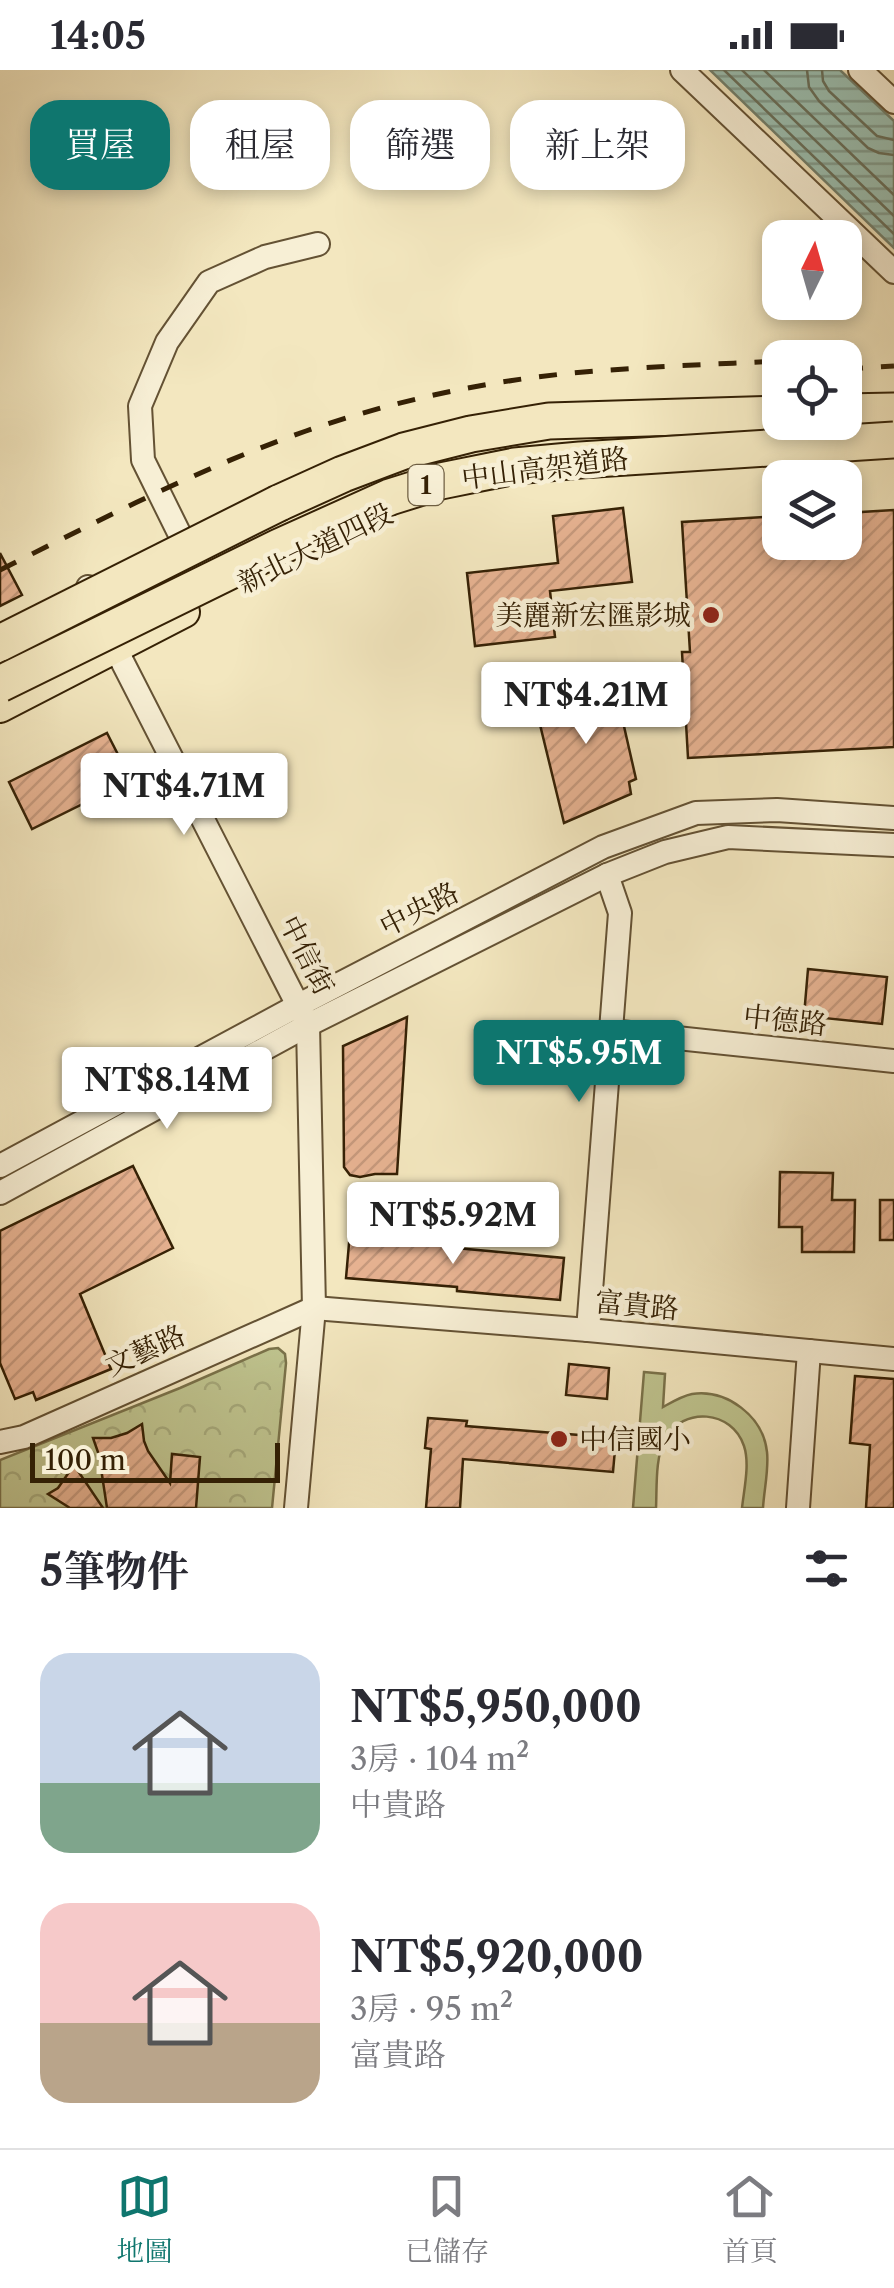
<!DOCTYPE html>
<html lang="zh-TW">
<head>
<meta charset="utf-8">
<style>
  :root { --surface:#fff; --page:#f2f2f3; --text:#2b2b33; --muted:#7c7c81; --line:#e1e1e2; --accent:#0f766e }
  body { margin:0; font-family:"Libre Caslon Text","Noto Serif TC",serif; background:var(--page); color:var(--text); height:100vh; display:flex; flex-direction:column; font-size:38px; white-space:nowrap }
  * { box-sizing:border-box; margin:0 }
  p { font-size:32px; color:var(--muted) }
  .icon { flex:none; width:55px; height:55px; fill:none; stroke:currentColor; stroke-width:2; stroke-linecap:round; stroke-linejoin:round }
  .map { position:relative; height:1438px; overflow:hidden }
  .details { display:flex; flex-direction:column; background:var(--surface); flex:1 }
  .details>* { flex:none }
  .guide { position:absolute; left:30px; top:30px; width:835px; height:90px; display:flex; gap:20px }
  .needle { width:65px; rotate:5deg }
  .controls { position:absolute; left:762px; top:150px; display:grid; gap:20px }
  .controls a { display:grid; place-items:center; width:100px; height:100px; border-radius:20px; background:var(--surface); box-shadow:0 5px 15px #0003; font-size:50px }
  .scale { position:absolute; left:30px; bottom:25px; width:250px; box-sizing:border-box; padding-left:10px; border:5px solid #352105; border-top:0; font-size:28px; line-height:35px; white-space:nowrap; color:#352105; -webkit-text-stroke:8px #f7efd5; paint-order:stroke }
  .price { position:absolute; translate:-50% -85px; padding:0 22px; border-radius:10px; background:#fff; color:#222; font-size:32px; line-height:65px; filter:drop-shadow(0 2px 5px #0008) }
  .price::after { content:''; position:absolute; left:50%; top:60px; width:30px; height:22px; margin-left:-15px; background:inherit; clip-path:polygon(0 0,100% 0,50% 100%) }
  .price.selected { background:var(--accent); color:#fff }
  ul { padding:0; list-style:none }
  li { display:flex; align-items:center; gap:30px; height:250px; padding:0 40px }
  li span { display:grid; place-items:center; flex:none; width:280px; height:200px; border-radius:30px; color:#555 }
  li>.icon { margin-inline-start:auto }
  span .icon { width:120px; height:120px; fill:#fffc; stroke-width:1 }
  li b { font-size:42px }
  h2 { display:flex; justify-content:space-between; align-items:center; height:120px; padding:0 40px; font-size:42px }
  .chip { padding:0 35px; border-radius:30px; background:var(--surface); box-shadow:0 5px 15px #0003; font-size:35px; line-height:90px }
  .chip.selected { background:var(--accent); color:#fff }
  .status { display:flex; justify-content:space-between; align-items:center; height:70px; padding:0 50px; background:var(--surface); direction:ltr }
  .status svg { height:28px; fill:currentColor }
  .menu { display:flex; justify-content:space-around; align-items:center; height:140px; border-top:2px solid var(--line); background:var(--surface); font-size:28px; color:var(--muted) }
  .menu a { display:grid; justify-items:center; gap:5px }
  .menu .selected { color:var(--accent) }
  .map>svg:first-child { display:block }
  .forest { fill:url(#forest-crowns); stroke:#7a724a; stroke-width:2.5 }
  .pitch { fill:#bfc48f; stroke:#7a724a; stroke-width:2.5 }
  .water { fill:url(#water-rules); stroke:#72806d; stroke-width:2.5 }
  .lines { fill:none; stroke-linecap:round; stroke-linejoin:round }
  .shore { stroke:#68705c; stroke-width:2.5 }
  .building { fill:url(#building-hatch); stroke:#352105; stroke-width:2.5 }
  .minor-casing { stroke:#645234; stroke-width:26 }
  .major-casing { stroke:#352105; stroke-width:34 }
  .highway-casing { stroke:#352105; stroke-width:39 }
  .minor { stroke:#f7efd5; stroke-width:22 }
  .major { stroke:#f3e7bf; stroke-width:30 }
  .highway { stroke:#f3e7bf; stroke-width:35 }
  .rail { stroke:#352105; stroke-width:5; stroke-dasharray:18 18; stroke-linecap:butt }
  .highway-bridge-casing { stroke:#352105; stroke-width:39; stroke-linecap:butt }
  .highway-bridge { stroke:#f3e7bf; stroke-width:35 }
  .poi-dot { fill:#8f2418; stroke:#f7efd5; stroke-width:4 }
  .labels { text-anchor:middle; stroke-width:9; stroke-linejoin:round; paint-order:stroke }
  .shield { fill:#f7efd5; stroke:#6f5f43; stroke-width:2.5 }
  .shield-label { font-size:25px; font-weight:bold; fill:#352105 }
  .street-label { font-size:28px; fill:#352105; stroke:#f7efd5 }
  .poi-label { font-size:28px; fill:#352105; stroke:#f7efd5; text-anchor:end }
</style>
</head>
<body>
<div class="status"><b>14:05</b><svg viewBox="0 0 49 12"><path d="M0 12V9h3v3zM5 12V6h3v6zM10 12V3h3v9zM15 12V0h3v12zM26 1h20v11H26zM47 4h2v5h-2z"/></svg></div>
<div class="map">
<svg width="894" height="1438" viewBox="0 0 894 1438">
  <defs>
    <pattern id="forest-crowns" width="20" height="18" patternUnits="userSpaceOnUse" patternTransform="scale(2.5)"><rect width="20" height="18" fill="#bfc48f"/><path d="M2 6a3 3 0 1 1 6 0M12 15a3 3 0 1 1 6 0" fill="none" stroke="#a5a87a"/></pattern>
    <pattern id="water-rules" width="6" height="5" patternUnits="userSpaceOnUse" patternTransform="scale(2.5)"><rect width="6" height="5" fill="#9bc0b2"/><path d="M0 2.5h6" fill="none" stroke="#7f9c8f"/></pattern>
    <pattern id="building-hatch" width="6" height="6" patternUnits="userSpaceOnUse" patternTransform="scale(2.5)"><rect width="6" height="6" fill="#e6b291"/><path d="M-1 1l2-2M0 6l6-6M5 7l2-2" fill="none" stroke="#c6997c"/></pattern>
  </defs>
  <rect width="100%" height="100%" fill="#f3e7bf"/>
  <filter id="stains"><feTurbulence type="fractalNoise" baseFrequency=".002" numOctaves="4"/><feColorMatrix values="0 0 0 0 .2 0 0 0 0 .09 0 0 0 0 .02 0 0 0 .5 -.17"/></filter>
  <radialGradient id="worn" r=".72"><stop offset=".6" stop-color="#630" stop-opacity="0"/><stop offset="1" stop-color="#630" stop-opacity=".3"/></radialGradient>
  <!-- forest -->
  <path class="forest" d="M 278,1278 L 285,1284 L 286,1293 L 272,1438 L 0,1438 L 0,1390 L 180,1318 L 269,1279 Z"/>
  <!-- pitch -->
  <path class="pitch" d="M 644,1302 L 665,1304 L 663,1337 C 672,1332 682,1326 692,1324 C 727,1319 763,1346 767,1382 C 769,1399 764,1420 763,1438 L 742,1438 C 744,1419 750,1394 744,1376 C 732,1340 683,1336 665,1369 C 655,1388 657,1417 656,1438 L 633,1438 Z"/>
  <!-- water -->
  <path class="water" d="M 710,0 L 840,0 L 894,51 L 894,178 Z"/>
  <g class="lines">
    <!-- shore -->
    <g class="shore">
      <path d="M 724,0 L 894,164"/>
      <path d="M 742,0 L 894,146"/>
      <path d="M 764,0 L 894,125"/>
      <path d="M 807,0 L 809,17 L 819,31 L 868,78 L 879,83 L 894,85"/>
      <path d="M 822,0 L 823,11 L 829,21 L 877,66 L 894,70"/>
    </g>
  </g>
  <!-- building -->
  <g class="building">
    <path d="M 623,438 L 632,512 L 550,521 L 555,567 L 475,576 L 467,503 L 558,493 L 553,446 Z"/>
    <path d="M 894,440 L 894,677 L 688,688 L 682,582 L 690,582 L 682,452 L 780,446 L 780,472 L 845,472 L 845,443 Z"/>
    <path d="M 0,483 L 22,525 L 0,536 Z"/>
    <path d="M 613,608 L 636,709 L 629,712 L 631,724 L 564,753 L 533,626 Z"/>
    <path d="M 107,663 L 131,710 L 32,759 L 9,712 Z"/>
    <path d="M 808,899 L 887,907 L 882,954 L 804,946 Z"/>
    <path d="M 407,947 L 397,1104 L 375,1104 L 360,1107 L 350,1105 L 344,1097 L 343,976 Z"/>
    <path d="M 133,1096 L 173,1178 L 80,1224 L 111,1299 L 36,1330 L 33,1322 L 15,1329 L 0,1293 L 0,1161 Z"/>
    <path d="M 780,1102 L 833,1103 L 832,1130 L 855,1130 L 854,1182 L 802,1182 L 802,1157 L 779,1157 Z"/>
    <rect x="880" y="1130" width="14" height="40"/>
    <path d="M 350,1162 L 446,1170 L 446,1177 L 564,1188 L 560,1230 L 457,1221 L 457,1217 L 346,1208 Z"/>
    <path d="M 569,1294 L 609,1298 L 607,1329 L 566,1325 Z"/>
    <path d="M 855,1306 L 894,1309 L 894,1438 L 866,1438 L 870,1375 L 850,1373 Z"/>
    <path d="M 428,1348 L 467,1351 L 466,1356 L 616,1368 L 613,1402 L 463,1389 L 460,1438 L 426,1438 L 431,1379 L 425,1378 Z"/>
    <path d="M 142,1354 L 144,1371 L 148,1381 L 170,1413 L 172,1384 L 200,1387 L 196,1438 L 107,1438 L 99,1385 L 93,1368 L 111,1368 L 127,1363 Z"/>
    <path d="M 74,1395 L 103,1438 L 70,1438 L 48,1424 L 58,1418 Z"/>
  </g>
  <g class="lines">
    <!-- minor casing -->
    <g class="minor-casing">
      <g id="minor">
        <path d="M 682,0 L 894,202"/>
        <path d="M 860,0 L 894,32"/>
        <path d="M 185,475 L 143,390 L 140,336 L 167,272 L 209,212 L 265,187 L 318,174"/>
        <path d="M 88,517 L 123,593 L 308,955 L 314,1238 L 296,1438"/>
        <path d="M 611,961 L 894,991"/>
        <path d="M 0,1096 L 299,935 L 603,777 L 696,743 L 777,740 L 894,748"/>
        <path d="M 0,1123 L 308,955 L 607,805 L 665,782 L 728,767 L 894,775"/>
        <path d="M 588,1260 L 620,843 L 607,805"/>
        <path d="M 0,1372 L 24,1367 L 314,1238 L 588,1260 L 894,1289"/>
        <path d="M 798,1438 L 809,1281"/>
      </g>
    </g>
    <!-- major casing -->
    <g class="major-casing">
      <path id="major" d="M 0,637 L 184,542"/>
    </g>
    <!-- highway casing -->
    <g class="highway-casing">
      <g id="highway">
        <path d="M 845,342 L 894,341"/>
        <path d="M 279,433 L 343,404 L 404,381 L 471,364 L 549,351 L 780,344"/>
        <path d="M 31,585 L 80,554"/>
      </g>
    </g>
    <!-- minor -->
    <use href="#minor" class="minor"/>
    <!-- major -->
    <use href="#major" class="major"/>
    <!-- highway -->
    <use href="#highway" class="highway"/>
    <!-- rail -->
    <g class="rail">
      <path d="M 845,299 L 894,296"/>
      <path d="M 0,500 C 100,450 200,398 306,361 C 399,329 499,308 597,301 C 658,296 719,294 780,291"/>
    </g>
    <!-- highway-bridge casing -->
    <g class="highway-bridge-casing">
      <g id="highway-bridge">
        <path d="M 0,573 L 279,433"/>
        <path d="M 0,614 L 279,477 L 390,427 L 441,411 L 515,396 L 580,390 L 894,370"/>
      </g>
    </g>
    <!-- highway-bridge -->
    <use href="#highway-bridge" class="highway-bridge"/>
  </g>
  <!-- markers -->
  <g class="poi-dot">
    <circle cx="711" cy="545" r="10"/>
    <circle cx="559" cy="1369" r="10"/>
  </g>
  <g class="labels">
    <!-- shield labels -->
    <rect class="shield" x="408.5" y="395" width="35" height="40" rx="8"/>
    <g class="shield-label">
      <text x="426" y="424">1</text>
    </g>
    <!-- street labels -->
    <g class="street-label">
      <text transform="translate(545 398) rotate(-7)" y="10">中山高架道路</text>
      <text transform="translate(315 478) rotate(-26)" y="10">新北大道四段</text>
      <text transform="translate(419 839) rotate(-27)" y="10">中央路</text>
      <text transform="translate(307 885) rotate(63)" y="10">中信街</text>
      <text transform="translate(785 950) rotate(6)" y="10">中德路</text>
      <text transform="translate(637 1235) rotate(5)" y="10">富貴路</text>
      <text transform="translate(145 1280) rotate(-24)" y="10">文藝路</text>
    </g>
    <!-- poi labels -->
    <g class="poi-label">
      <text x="691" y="555">美麗新宏匯影城</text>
      <text x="579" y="1379" text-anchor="start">中信國小</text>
    </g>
  </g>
  <rect width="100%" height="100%" filter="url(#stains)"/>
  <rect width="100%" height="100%" fill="url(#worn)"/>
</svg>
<div class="controls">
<a><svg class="needle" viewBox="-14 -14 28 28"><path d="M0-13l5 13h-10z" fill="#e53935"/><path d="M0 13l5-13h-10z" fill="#7c7c81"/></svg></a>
<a><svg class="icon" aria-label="locate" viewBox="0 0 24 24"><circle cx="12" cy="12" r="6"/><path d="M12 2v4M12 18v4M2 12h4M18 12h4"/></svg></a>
<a><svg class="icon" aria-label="layers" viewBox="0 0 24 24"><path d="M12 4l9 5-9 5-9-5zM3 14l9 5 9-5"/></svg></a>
</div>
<div class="scale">100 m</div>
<b class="price" style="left:586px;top:677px">NT$4.21M</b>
<b class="price" style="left:184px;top:768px">NT$4.71M</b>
<b class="price selected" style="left:579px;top:1035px">NT$5.95M</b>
<b class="price" style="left:167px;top:1062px">NT$8.14M</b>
<b class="price" style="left:453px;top:1197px">NT$5.92M</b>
<div class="guide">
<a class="chip selected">買屋</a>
<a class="chip">租屋</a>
<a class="chip">篩選</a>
<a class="chip">新上架</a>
</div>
</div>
<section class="details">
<h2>5筆物件<svg class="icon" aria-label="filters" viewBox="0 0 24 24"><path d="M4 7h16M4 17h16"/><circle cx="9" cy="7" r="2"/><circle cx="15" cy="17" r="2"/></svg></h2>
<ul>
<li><span style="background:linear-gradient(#c9d6e8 65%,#7fa58c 0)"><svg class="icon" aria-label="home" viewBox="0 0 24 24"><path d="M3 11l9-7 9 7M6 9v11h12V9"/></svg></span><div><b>NT$5,950,000</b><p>3房 · 104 m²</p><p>中貴路</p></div></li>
<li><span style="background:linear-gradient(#f6c9c9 60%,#b9a48a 0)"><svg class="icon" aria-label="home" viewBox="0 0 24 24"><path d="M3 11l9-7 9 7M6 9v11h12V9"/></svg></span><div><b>NT$5,920,000</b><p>3房 · 95 m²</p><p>富貴路</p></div></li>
</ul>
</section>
<nav class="menu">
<a class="selected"><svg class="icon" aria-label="map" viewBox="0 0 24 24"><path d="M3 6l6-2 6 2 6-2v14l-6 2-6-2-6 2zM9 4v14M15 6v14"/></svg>地圖</a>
<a><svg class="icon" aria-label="saved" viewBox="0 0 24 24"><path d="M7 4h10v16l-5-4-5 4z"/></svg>已儲存</a>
<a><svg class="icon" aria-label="home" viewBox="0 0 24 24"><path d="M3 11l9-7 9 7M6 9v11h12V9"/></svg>首頁</a>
</nav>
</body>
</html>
